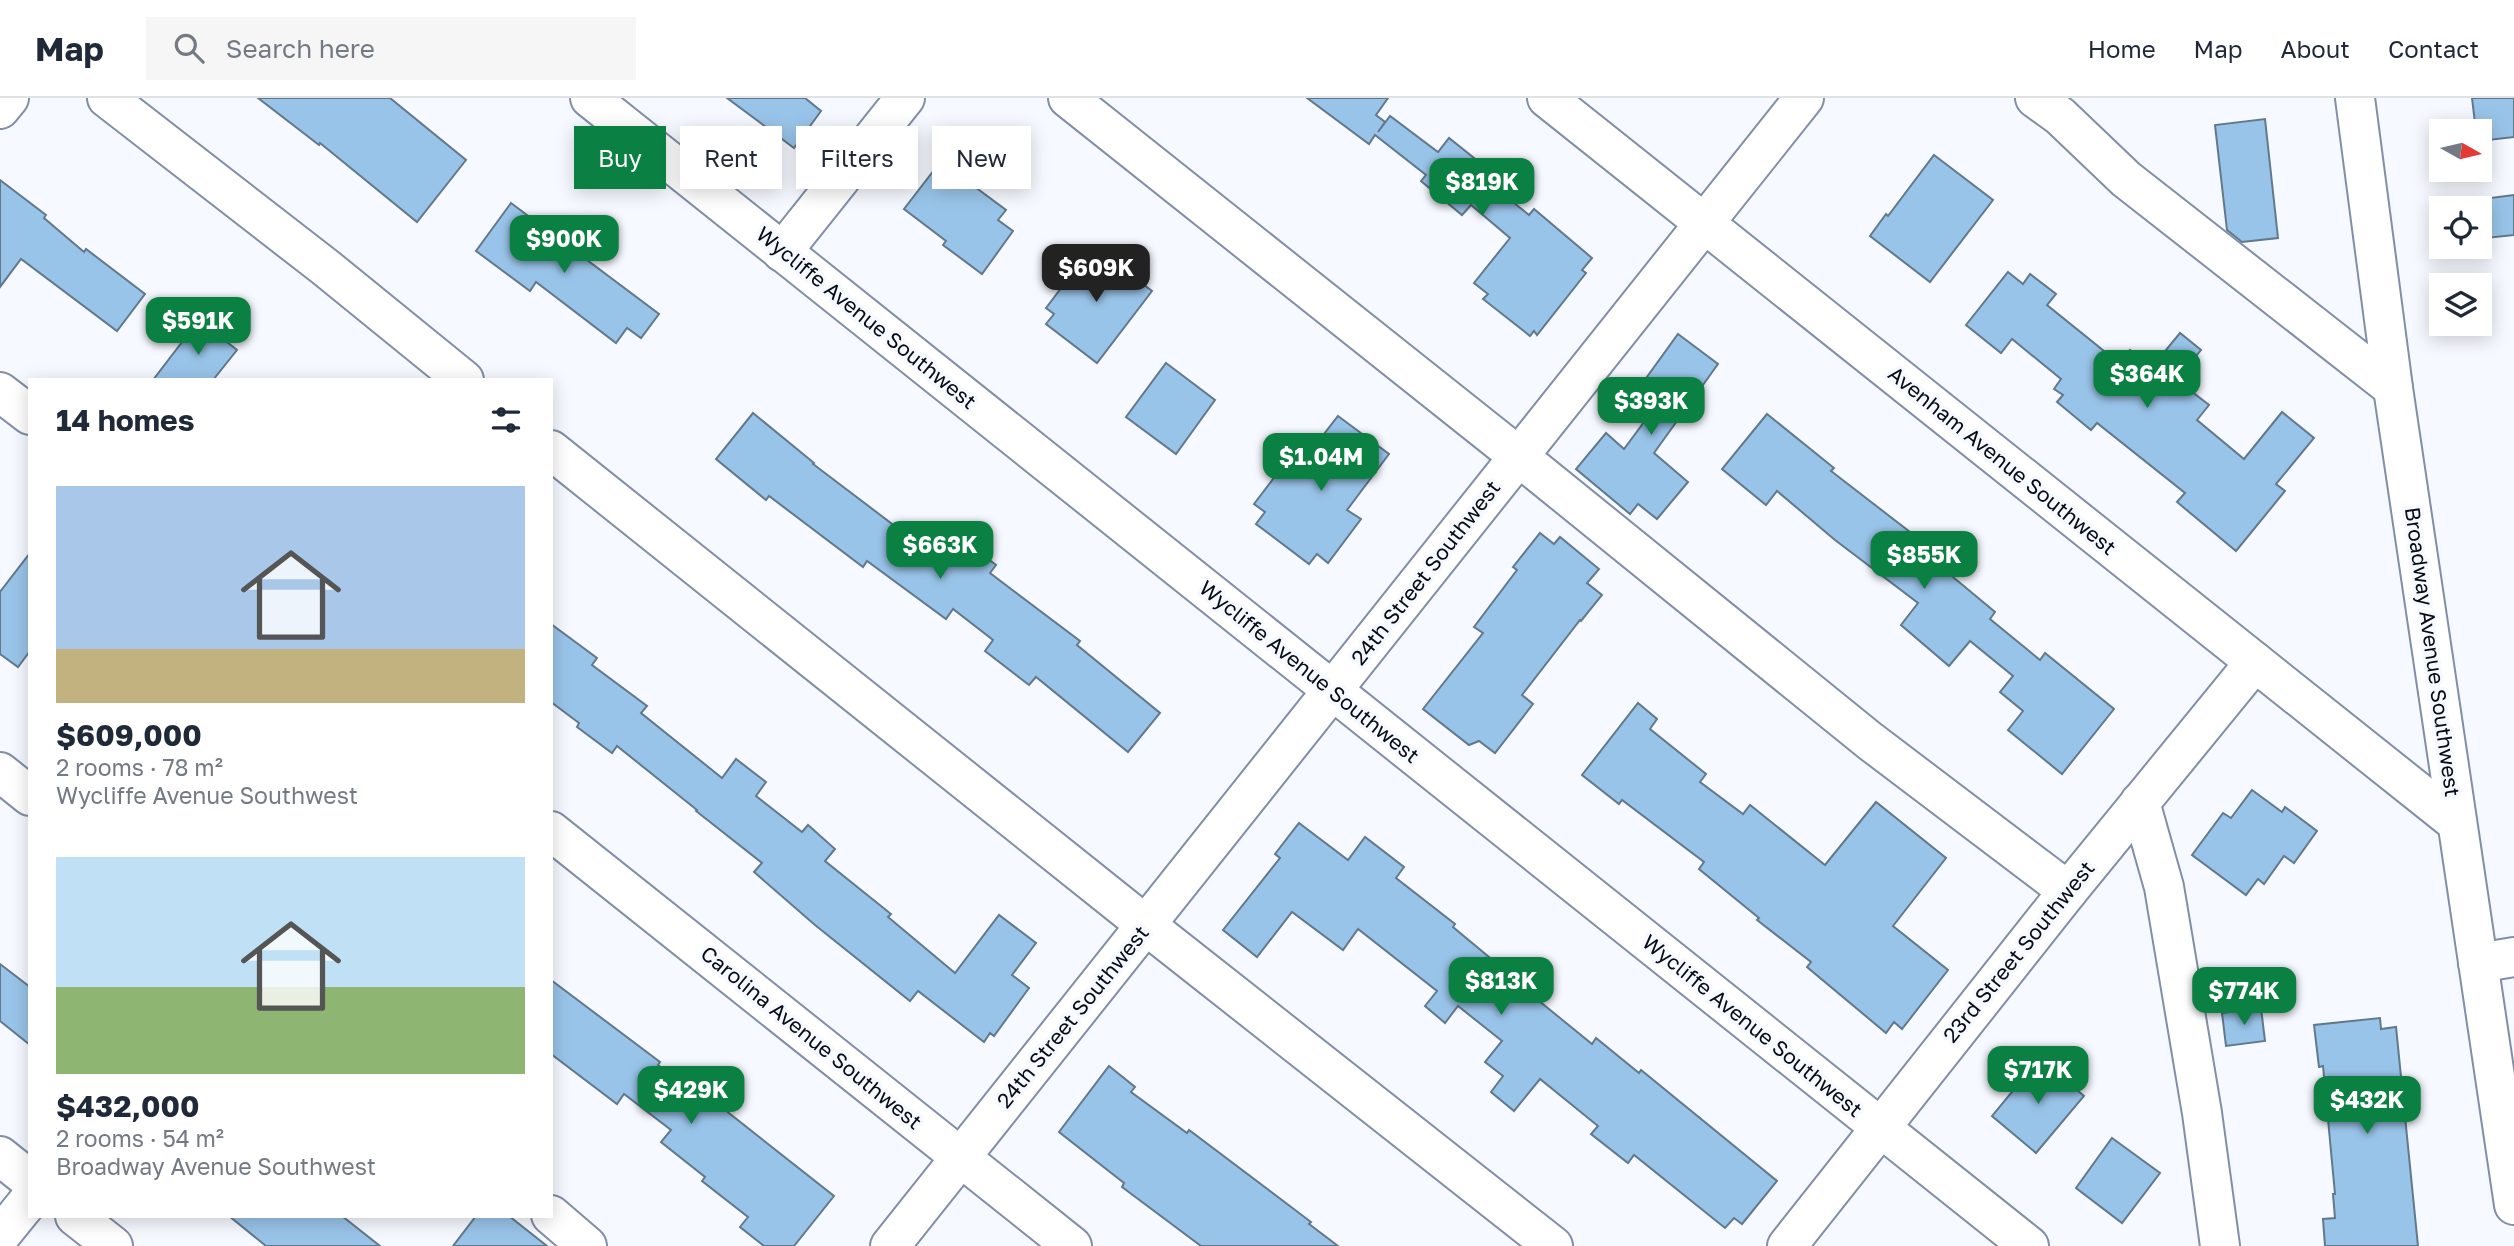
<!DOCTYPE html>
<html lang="en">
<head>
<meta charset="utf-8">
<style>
  :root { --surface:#fff; --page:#f6f6f7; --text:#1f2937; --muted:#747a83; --line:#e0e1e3; --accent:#0b8043 }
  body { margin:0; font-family:"Golos Text",sans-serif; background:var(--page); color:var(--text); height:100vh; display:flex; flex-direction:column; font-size:26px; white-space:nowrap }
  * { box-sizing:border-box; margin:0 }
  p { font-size:23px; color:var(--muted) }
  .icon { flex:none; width:38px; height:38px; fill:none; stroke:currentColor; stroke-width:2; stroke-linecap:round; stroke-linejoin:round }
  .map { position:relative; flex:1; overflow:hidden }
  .side { position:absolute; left:28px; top:280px; width:525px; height:840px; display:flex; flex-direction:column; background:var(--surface); border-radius:0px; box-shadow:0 4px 18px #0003 }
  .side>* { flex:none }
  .guide { position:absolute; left:574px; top:28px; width:665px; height:63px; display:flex; gap:14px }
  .needle { width:46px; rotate:98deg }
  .fabs { position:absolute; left:2429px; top:21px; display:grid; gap:14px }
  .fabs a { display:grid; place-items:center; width:63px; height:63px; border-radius:0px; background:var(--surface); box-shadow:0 4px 18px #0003; font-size:35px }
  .price { position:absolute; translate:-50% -60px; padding:0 16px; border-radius:14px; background:var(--accent); color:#fff; font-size:23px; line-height:46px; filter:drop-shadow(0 2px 4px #0008) }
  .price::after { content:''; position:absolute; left:50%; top:42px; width:21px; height:16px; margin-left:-10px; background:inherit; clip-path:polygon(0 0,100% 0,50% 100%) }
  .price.active { background:#222; color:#fff }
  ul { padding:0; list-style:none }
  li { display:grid; align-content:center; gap:14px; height:371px; padding:0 28px }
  li span { display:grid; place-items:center; height:217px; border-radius:0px; color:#555 }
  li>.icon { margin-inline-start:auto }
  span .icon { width:126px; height:126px; fill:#fffc; stroke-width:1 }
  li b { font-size:30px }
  h2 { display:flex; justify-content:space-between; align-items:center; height:84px; padding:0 28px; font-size:30px }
  .pill { padding:0 24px; border-radius:0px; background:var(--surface); box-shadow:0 4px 18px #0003; font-size:24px; line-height:63px }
  .pill.active { background:var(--accent); color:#fff }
  header { display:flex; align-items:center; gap:42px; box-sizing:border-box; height:98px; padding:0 35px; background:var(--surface); border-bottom:2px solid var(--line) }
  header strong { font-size:33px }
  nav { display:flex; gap:38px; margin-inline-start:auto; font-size:24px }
  .search { width:490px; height:63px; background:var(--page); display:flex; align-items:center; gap:18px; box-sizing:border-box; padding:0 24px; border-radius:0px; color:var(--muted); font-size:26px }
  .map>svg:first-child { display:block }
  .building { fill:#99c4e9; stroke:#62788b; stroke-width:2 }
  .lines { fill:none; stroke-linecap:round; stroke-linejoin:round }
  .minor-casing { stroke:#818ea6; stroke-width:42 }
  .minor { stroke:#fff; stroke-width:38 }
  .labels { text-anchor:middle; stroke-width:7; stroke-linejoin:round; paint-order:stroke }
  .street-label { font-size:21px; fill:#070b13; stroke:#f6f9ff }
</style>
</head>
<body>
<header>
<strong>Map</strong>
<div class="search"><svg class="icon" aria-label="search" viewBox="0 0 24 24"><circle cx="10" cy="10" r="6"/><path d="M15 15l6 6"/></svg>Search here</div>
<nav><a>Home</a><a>Map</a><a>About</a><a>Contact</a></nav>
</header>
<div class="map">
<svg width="2514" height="1148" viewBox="0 0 2514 1148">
  <rect width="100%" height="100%" fill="#f6f9ff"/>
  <!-- building -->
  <g class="building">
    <path d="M 258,0 L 390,0 L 466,62 L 417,124 L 320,45 L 319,47 Z"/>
    <path d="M 727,0 L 805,0 L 821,13 L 794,50 Z"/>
    <path d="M 1307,0 L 1388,0 L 1376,17 L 1385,24 L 1378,34 L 1390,18 L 1438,54 L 1449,40 L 1494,76 L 1488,84 L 1529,117 L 1534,111 L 1592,160 L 1582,172 L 1586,175 L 1537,237 L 1534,233 L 1530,238 L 1483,201 L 1488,196 L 1474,185 L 1510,140 L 1471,107 L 1462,117 L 1421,83 L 1426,77 L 1375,37 L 1369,46 Z"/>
    <path d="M 2472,0 L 2514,0 L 2514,39 L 2480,43 L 2480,33 L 2476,33 Z"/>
    <path d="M 2265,21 L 2278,140 L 2242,144 L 2227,132 L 2215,27 Z"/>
    <path d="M 1934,57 L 1993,102 L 1930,184 L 1870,138 L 1886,116 L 1888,118 Z"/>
    <path d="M 938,67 L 968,90 L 971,86 L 1006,112 L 998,122 L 1013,133 L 982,176 L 943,147 L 946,143 L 904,111 Z"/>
    <path d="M 0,82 L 46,117 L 44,120 L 84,154 L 86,151 L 145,196 L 117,233 L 21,161 L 0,189 Z"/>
    <path d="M 2514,97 L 2514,137 L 2486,140 L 2482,101 Z"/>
    <path d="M 511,105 L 659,216 L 641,240 L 627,230 L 616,245 L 536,184 L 530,193 L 476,153 Z"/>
    <path d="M 1093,148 L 1152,193 L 1097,265 L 1046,226 L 1054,216 L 1046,210 Z"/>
    <path d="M 2008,174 L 2023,186 L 2030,176 L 2056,196 L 2047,207 L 2119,265 L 2130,252 L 2152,269 L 2180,235 L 2201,252 L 2177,282 L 2209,307 L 2197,322 L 2244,361 L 2282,314 L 2314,340 L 2276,386 L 2285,393 L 2236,453 L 2177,404 L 2185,395 L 2097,325 L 2091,332 L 2057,304 L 2063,297 L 2054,291 L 2061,281 L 2012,241 L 2001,255 L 1966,227 Z"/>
    <path d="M 199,222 L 237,252 L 213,282 L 153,282 Z"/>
    <path d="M 1678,236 L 1718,266 L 1654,355 L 1688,384 L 1657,421 L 1638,406 L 1630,416 L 1576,371 L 1606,335 L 1624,351 L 1664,297 L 1644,283 Z"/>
    <path d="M 1166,265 L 1215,302 L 1176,356 L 1126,319 Z"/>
    <path d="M 753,315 L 814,365 L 813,366 L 912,441 L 923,427 L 961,456 L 968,446 L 996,467 L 990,475 L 1080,543 L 1077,547 L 1160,615 L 1128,654 L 1036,579 L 1029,587 L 985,553 L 993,542 L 953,511 L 946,521 L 867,463 L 863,469 L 769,398 L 766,402 L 716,361 Z"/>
    <path d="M 1767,316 L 1834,370 L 1831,373 L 1910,434 L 1902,446 L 1943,478 L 1947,474 L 1995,514 L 1990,521 L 2040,562 L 2045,555 L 2114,611 L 2062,676 L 2008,632 L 2023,613 L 2000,594 L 2013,578 L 1970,543 L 1949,568 L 1901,527 L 1918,505 L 1835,442 L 1777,393 L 1766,407 L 1722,371 Z"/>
    <path d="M 1338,318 L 1389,356 L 1347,412 L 1361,421 L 1328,465 L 1317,456 L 1309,466 L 1256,426 L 1265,414 L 1254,406 L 1286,364 L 1296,372 Z"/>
    <path d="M 1540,435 L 1554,446 L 1560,439 L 1599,471 L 1587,485 L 1602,497 L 1581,523 L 1580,522 L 1522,597 L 1533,606 L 1495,655 L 1479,643 L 1469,647 L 1423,611 L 1483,535 L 1474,529 L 1517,472 L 1513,469 Z"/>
    <path d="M 30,455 L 30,553 L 18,569 L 0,556 L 0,494 Z"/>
    <path d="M 551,526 L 597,560 L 592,567 L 647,608 L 641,615 L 722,680 L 736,661 L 766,684 L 756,698 L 802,734 L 808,727 L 835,751 L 825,763 L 891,816 L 888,819 L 955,875 L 999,817 L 1036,845 L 1012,877 L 1029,890 L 994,938 L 990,935 L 984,944 L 918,893 L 910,903 L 815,827 L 754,774 L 762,765 L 696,713 L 697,712 L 617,648 L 612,655 L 577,629 L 579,625 L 551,604 Z"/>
    <path d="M 1638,605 L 1657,621 L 1650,631 L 1706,676 L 1700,684 L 1743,716 L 1750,707 L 1825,767 L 1876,704 L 1946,760 L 1893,828 L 1948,872 L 1902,931 L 1894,924 L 1886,935 L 1807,869 L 1811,864 L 1757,822 L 1759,820 L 1699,771 L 1704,764 L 1622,702 L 1619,706 L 1582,677 Z"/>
    <path d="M 2252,692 L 2282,714 L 2285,709 L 2317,733 L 2294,765 L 2284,758 L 2264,786 L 2258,781 L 2246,797 L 2192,757 L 2223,715 L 2231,720 Z"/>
    <path d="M 1299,725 L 1348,762 L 1365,739 L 1404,769 L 1396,780 L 1455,826 L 1453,829 L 1513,879 L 1512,881 L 1592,946 L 1596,940 L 1639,975 L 1641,972 L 1777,1083 L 1742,1126 L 1734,1120 L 1725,1130 L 1634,1057 L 1628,1065 L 1591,1036 L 1598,1028 L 1540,981 L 1514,1013 L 1491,994 L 1503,978 L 1485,964 L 1502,943 L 1458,908 L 1445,925 L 1425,908 L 1437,893 L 1358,831 L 1343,852 L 1292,814 L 1257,859 L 1223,832 L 1280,760 L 1275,756 Z"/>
    <path d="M 0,866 L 30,889 L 30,947 L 0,923 Z"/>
    <path d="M 551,882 L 660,964 L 658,967 L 698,997 L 701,993 L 834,1098 L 794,1148 L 764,1148 L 740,1129 L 748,1119 L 702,1083 L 705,1079 L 661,1044 L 671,1032 L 624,996 L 617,1006 L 551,956 Z"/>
    <path d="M 2261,910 L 2265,943 L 2226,948 L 2222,915 Z"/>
    <path d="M 2380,920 L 2381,931 L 2396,929 L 2418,1148 L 2325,1148 L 2323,1121 L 2335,1120 L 2333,1096 L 2335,1096 L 2323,968 L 2319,969 L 2314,927 Z"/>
    <path d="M 2039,961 L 2084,998 L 2036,1055 L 1992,1018 Z"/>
    <path d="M 1109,968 L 1135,989 L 1131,994 L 1187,1035 L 1189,1032 L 1311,1124 L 1309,1126 L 1338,1148 L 1201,1148 L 1122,1089 L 1124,1085 L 1059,1034 Z"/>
    <path d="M 2112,1040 L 2160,1075 L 2122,1125 L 2076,1090 Z"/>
    <path d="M 229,1118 L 342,1118 L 380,1148 L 266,1148 Z"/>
    <path d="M 476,1118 L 509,1118 L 547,1148 L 453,1148 Z"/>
  </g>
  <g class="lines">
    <!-- minor casing -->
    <g class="minor-casing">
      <g id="minor">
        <path d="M 107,0 L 325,169 L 464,282"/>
        <path d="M 590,0 L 2029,1148"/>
        <path d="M 1068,0 L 1518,358 L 1870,643 L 2068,793"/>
        <path d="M 1547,0 L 2457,725"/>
        <path d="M 2035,0 L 2060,18 L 2126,81 L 2393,290"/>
        <path d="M 2355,0 L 2393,290 L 2514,1107"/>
        <path d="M 0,11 L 9,0"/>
        <path d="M 782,154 L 905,0"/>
        <path d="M 0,294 L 30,317"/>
        <path d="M 551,352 L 1147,828 L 1553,1148"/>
        <path d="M 0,674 L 30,698"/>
        <path d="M 2140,704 L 2164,789 L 2202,1015 L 2220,1148"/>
        <path d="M 551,733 L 1072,1148"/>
        <path d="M 2478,865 L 2514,859"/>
        <path d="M 0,1058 L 30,1082"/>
        <path d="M 551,1117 L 587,1148"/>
        <path d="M 75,1118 L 113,1148"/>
        <path d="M 0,1138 L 30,1101"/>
        <path d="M 890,1148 L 1804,0"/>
        <path d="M 1787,1148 L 2068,793 L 2255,564"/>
      </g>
    </g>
    <!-- minor -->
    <use href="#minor" class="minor"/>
  </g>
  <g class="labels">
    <!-- street labels -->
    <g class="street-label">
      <text transform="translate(866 220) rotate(39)" y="7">Wycliffe Avenue Southwest</text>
      <text transform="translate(2002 363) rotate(39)" y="7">Avenham Avenue Southwest</text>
      <text transform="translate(1426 475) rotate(-52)" y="7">24th Street Southwest</text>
      <text transform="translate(2432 554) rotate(82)" y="7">Broadway Avenue Southwest</text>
      <text transform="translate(1309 574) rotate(39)" y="7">Wycliffe Avenue Southwest</text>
      <text transform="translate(2019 854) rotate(-51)" y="7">23rd Street Southwest</text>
      <text transform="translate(1073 919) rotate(-51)" y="7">24th Street Southwest</text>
      <text transform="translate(1752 928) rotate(39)" y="7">Wycliffe Avenue Southwest</text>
      <text transform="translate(811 940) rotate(39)" y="7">Carolina Avenue Southwest</text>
    </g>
  </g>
</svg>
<div class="fabs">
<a><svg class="needle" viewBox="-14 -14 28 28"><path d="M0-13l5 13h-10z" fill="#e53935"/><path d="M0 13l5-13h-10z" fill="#747a83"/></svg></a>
<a><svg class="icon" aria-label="locate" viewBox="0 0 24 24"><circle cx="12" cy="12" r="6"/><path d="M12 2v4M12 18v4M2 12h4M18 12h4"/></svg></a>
<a><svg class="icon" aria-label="layers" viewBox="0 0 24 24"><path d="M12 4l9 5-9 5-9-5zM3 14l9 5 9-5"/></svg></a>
</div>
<b class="price" style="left:1482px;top:120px">$819K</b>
<b class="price" style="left:564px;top:177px">$900K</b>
<b class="price active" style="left:1096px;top:206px">$609K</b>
<b class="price" style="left:198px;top:259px">$591K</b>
<b class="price" style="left:2147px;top:312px">$364K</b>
<b class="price" style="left:1651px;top:339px">$393K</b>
<b class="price" style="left:1321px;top:395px">$1.04M</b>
<b class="price" style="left:940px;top:483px">$663K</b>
<b class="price" style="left:1924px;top:493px">$855K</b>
<b class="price" style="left:1501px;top:919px">$813K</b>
<b class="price" style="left:2244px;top:929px">$774K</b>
<b class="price" style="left:2038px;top:1008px">$717K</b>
<b class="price" style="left:691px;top:1028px">$429K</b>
<b class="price" style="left:2367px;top:1038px">$432K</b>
<div class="guide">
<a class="pill active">Buy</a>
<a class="pill">Rent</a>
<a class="pill">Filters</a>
<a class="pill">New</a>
</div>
<section class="side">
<h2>14 homes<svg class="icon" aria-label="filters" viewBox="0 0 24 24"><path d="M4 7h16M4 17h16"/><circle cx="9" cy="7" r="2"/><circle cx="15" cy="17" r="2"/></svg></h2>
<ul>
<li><span style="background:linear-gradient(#a9c7e8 75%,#c2b280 0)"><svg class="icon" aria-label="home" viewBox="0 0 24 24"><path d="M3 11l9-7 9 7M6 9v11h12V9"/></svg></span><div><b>$609,000</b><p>2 rooms · 78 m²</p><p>Wycliffe Avenue Southwest</p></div></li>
<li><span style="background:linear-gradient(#bfe0f5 60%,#8fb573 0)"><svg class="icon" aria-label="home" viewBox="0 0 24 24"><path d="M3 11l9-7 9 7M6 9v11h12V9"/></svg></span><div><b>$432,000</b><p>2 rooms · 54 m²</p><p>Broadway Avenue Southwest</p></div></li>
</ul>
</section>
</div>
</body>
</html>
